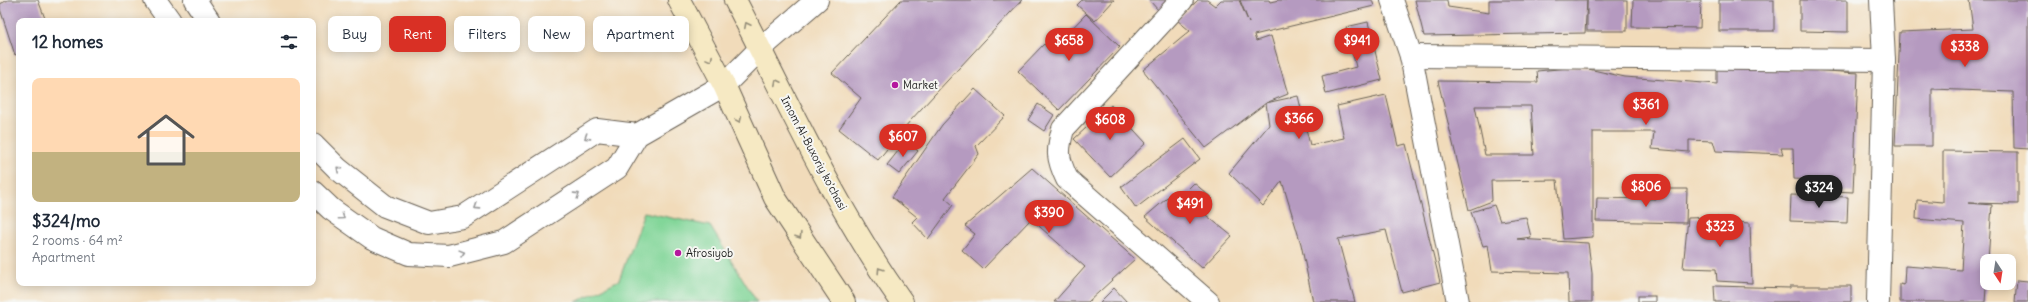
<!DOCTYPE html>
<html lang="en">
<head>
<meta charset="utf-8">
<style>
  :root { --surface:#fff; --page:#f2f2f3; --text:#1f2937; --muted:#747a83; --accent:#d93025 }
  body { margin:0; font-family:Delius,sans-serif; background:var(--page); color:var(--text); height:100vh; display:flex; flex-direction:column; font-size:15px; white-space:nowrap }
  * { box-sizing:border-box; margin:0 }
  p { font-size:13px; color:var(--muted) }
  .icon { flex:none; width:22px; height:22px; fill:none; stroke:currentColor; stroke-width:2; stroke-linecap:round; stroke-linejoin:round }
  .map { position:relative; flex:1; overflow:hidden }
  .drawer { position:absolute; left:16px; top:18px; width:300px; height:268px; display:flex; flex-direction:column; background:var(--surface); border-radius:8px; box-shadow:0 2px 10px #0003 }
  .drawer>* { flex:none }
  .top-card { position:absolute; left:328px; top:16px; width:380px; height:36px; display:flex; gap:8px }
  .needle { width:26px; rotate:168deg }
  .tools { position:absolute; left:1980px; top:254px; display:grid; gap:8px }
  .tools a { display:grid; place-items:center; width:36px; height:36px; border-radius:8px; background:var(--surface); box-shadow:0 2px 10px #0003; font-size:20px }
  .price { position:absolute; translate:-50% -34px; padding:0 9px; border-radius:14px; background:var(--accent); color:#fff; font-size:13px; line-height:26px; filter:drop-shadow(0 1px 2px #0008) }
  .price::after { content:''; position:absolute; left:50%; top:24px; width:12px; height:9px; margin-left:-6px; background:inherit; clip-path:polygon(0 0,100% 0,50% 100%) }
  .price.on { background:#222; color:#fff }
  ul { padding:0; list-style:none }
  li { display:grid; align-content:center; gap:8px; height:212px; padding:0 16px }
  li span { display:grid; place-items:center; height:124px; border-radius:8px; color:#555 }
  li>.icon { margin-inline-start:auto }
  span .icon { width:72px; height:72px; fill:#fffc; stroke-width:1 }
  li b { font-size:17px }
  h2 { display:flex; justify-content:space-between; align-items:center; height:48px; padding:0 16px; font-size:17px }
  .pill { padding:0 14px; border-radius:8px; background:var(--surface); box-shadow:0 2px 10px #0003; font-size:14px; line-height:36px }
  .pill.on { background:var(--accent); color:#fff }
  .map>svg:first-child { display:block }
  .green { fill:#82d699; stroke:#4f795a }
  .building { fill:#b59ac0; fill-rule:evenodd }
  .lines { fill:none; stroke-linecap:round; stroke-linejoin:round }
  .minor-casing { stroke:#675f53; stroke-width:24 }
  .tertiary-casing { stroke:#675f53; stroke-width:24 }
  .secondary-casing { stroke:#675f53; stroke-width:24 }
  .minor { stroke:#fff; stroke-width:22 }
  .tertiary { stroke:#fff; stroke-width:22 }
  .secondary { stroke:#f6e9c3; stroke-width:22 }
  .oneway { stroke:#948d78 }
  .oneway2 { stroke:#999 }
  .poi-dot { fill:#b5179e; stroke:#f6f6f2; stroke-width:1.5 }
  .labels { text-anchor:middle; stroke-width:4; stroke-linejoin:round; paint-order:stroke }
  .poi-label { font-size:11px; fill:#1c1c1c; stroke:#f6f6f2; text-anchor:start }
  .street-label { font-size:11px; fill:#1c1c1c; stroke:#f6f6f2 }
</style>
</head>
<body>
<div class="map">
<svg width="2028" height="302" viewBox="0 0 2028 302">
  <rect width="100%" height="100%" fill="#f6f6f2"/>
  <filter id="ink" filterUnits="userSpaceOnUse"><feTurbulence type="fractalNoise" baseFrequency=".025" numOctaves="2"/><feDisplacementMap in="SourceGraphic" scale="8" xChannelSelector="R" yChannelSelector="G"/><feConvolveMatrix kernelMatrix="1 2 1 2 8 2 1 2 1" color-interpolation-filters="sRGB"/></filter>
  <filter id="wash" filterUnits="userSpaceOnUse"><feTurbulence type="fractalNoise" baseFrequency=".012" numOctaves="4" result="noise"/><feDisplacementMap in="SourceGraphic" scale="16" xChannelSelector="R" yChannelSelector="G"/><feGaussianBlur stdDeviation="0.9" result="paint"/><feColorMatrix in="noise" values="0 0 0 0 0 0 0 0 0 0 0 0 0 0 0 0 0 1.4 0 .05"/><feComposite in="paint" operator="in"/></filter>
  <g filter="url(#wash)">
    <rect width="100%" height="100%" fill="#f1dbba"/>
    <!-- green -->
    <path class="green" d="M 644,212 L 710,226 L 757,302 L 576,302 L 619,280 Z"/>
    <g id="blocks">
      <!-- building -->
      <g class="building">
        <path d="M 8,0 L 38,0 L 46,21 L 19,21 L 19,53 L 15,55 L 0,9 L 0,4 Z"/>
        <path d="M 901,0 L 1022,0 L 910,121 L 878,160 L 839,129 L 861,98 L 832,73 Z"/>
        <path d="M 1082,0 L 1114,0 L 1095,21 L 1077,5 Z"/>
        <path d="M 1149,0 L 1172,0 L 1159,11 Z"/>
        <path d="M 1198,0 L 1207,0 L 1215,6 L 1221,0 L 1239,0 L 1249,23 L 1240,0 L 1269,0 L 1270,2 L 1279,0 L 1372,0 L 1374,6 L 1254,35 L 1256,41 L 1271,36 L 1288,94 L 1266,103 L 1298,96 L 1310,145 L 1344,138 L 1337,106 L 1386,95 L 1398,146 L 1406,144 L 1440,282 L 1402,292 L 1386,230 L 1338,239 L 1355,302 L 1313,302 L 1301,244 L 1282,181 L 1263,206 L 1229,173 L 1269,125 L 1266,103 L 1206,148 L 1143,70 L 1190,31 L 1177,20 Z"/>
        <path d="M 1415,0 L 1447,0 L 1448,7 L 1489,13 L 1489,0 L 1587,0 L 1585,33 L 1424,36 Z"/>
        <rect x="1587" y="0" width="40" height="31"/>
        <path d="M 1633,0 L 1701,0 L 1700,28 L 1632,27 Z"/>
        <rect x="1719" y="0" width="55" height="31"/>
        <path d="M 1800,0 L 1848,0 L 1848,32 L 1800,31 Z"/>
        <path d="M 1969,0 L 2028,0 L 2028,149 L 2014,148 L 2013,92 L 1932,89 L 1932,146 L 1895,146 L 1900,32 L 1973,29 Z"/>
        <path d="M 1086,14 L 1120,47 L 1059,110 L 1018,71 L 1044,44 L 1050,51 Z"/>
        <path d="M 1368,22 L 1382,80 L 1326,94 L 1322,76 L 1356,67 L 1346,27 Z"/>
        <path d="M 1717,64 L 1858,73 L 1853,192 L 1812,190 L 1811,180 L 1794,179 L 1793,148 L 1781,148 L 1783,154 L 1716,151 L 1713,141 L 1689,140 L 1689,152 L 1652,149 L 1654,132 L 1593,132 L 1593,237 L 1563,239 L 1557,180 L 1491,181 L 1492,201 L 1469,210 L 1438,81 L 1538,82 L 1537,71 L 1579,67 L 1625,77 L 1717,84 ZM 1475,106 L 1531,106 L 1534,155 L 1485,155 Z"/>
        <path d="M 975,89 L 1005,116 L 976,146 L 979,154 L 945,198 L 953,205 L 928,239 L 912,222 L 917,217 L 892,197 L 942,125 Z"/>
        <path d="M 1038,104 L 1054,115 L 1044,131 L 1028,120 Z"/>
        <path d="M 1111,105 L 1146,143 L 1110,177 L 1074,139 Z"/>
        <path d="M 1185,139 L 1200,159 L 1136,208 L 1121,187 Z"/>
        <path d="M 906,141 L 918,151 L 899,174 L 887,165 Z"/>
        <path d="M 1943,151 L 2018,152 L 2018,204 L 1968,203 L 1992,205 L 1985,302 L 1900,302 L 1900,284 L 1904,285 L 1905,266 L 1961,270 L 1964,223 L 1916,219 L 1917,200 L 1943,202 Z"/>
        <path d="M 1032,168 L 1135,259 L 1088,302 L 1054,302 L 1085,267 L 1031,219 L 983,269 L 962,250 L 975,234 L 965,226 Z"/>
        <path d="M 1194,183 L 1212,198 L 1201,211 L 1232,236 L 1202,268 L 1145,217 L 1173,193 L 1179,198 Z"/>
        <path d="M 1656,189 L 1687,189 L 1686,223 L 1596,221 L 1597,198 L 1655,199 Z"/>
        <path d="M 1791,195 L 1848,197 L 1847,223 L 1790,221 Z"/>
        <path d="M 1494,205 L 1500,221 L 1526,217 L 1531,237 L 1517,239 L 1588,243 L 1592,273 L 1592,302 L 1569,302 L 1568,273 L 1492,271 L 1488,245 L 1483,246 L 1471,212 Z"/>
        <path d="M 1718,217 L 1719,221 L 1750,223 L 1752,283 L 1717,281 L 1716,269 L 1683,268 L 1688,218 Z"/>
        <path d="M 2017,280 L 2028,281 L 2028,302 L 2015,302 Z"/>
        <path d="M 1714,286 L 1790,288 L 1790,286 L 1851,286 L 1851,302 L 1715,302 Z"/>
        <path d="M 1114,288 L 1127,302 L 1100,302 Z"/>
        <rect x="1638" y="296" width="17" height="6"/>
      </g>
    </g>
  </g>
  <g filter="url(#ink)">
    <use href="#blocks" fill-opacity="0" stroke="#675f53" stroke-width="1"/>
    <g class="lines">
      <!-- minor casing -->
      <g class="minor-casing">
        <g id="minor">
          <path d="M 1182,0 L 1063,129 C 1057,151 1057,158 1067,179 L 1208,302"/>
          <path d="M 1392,0 L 1411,56 L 1458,302"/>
          <path d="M 1411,56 L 1884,60"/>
          <path d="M 1878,302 L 1884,60 L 1881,0"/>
        </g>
      </g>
      <!-- tertiary casing -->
      <g class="tertiary-casing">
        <g id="tertiary">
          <path d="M 155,0 L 170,21"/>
          <path d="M 195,0 L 209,21"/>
          <path d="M 313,144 L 338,169 L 385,206 L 429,223 L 463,217 L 597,130 L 637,135"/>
          <path d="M 313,192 L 331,209 L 372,238 L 409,254 L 449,256 L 504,242 L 617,168 L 637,135 L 724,85 L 760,49 L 817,0"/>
        </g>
      </g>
      <!-- secondary casing -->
      <g class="secondary-casing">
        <g id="secondary">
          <path d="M 679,0 L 724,85 L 775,198 L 844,302"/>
          <path d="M 735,0 C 788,102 835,208 902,302"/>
        </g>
      </g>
      <!-- minor -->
      <use href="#minor" class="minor"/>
      <!-- tertiary -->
      <use href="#tertiary" class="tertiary"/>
      <!-- secondary -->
      <use href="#secondary" class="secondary"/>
    </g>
    <!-- one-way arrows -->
    <defs><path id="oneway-chevron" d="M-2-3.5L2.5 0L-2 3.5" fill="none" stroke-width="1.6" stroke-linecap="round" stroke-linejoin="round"/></defs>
    <g class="oneway">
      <use href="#oneway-chevron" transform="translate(747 25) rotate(-117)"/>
      <use href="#oneway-chevron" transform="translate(710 59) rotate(62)"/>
      <use href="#oneway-chevron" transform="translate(777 82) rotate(-117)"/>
      <use href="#oneway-chevron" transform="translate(739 120) rotate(66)"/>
      <use href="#oneway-chevron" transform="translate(799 236) rotate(58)"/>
      <use href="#oneway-chevron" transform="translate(880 270) rotate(-123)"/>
    </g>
    <g class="oneway2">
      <use href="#oneway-chevron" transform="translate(587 137) rotate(147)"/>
      <use href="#oneway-chevron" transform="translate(339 169) rotate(-138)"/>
      <use href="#oneway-chevron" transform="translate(577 195) rotate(-33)"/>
      <use href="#oneway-chevron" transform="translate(477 207) rotate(147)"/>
      <use href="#oneway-chevron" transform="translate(342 217) rotate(35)"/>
      <use href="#oneway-chevron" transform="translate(462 253) rotate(-15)"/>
    </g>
  </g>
  <!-- markers -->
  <g class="poi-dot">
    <circle cx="895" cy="85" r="4"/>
    <circle cx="678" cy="253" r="4"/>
  </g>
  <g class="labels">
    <!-- poi labels -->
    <g class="poi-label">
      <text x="903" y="89">Market</text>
      <text x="686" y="257">Afrosiyob</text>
    </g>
    <!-- street labels -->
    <g class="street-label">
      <text transform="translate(814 153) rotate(62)" y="4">Imom Al-Buxoriy ko'chasi</text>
    </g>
  </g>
</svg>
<div class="tools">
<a><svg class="needle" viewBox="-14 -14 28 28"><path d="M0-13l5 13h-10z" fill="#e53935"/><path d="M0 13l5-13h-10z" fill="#747a83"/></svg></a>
</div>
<b class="price" style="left:1069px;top:62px">$658</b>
<b class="price" style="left:1357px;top:62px">$941</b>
<b class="price" style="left:1965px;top:68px">$338</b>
<b class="price" style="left:1646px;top:126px">$361</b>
<b class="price" style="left:1299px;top:140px">$366</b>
<b class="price" style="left:1110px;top:141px">$608</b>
<b class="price" style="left:903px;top:158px">$607</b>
<b class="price" style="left:1646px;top:208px">$806</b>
<b class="price on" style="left:1819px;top:209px">$324</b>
<b class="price" style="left:1190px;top:225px">$491</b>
<b class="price" style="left:1049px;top:234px">$390</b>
<b class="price" style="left:1720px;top:248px">$323</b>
<div class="top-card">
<a class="pill">Buy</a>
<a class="pill on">Rent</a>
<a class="pill">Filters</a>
<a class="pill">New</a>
<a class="pill">Apartment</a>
</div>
<section class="drawer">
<h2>12 homes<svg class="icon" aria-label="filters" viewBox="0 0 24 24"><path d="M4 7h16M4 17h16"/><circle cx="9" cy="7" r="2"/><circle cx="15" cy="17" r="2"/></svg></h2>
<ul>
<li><span style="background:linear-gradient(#ffd9b3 60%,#c2b280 0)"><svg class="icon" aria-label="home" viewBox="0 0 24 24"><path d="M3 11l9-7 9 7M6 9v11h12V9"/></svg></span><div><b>$324/mo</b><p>2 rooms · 64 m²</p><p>Apartment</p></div></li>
</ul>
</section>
</div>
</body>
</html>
